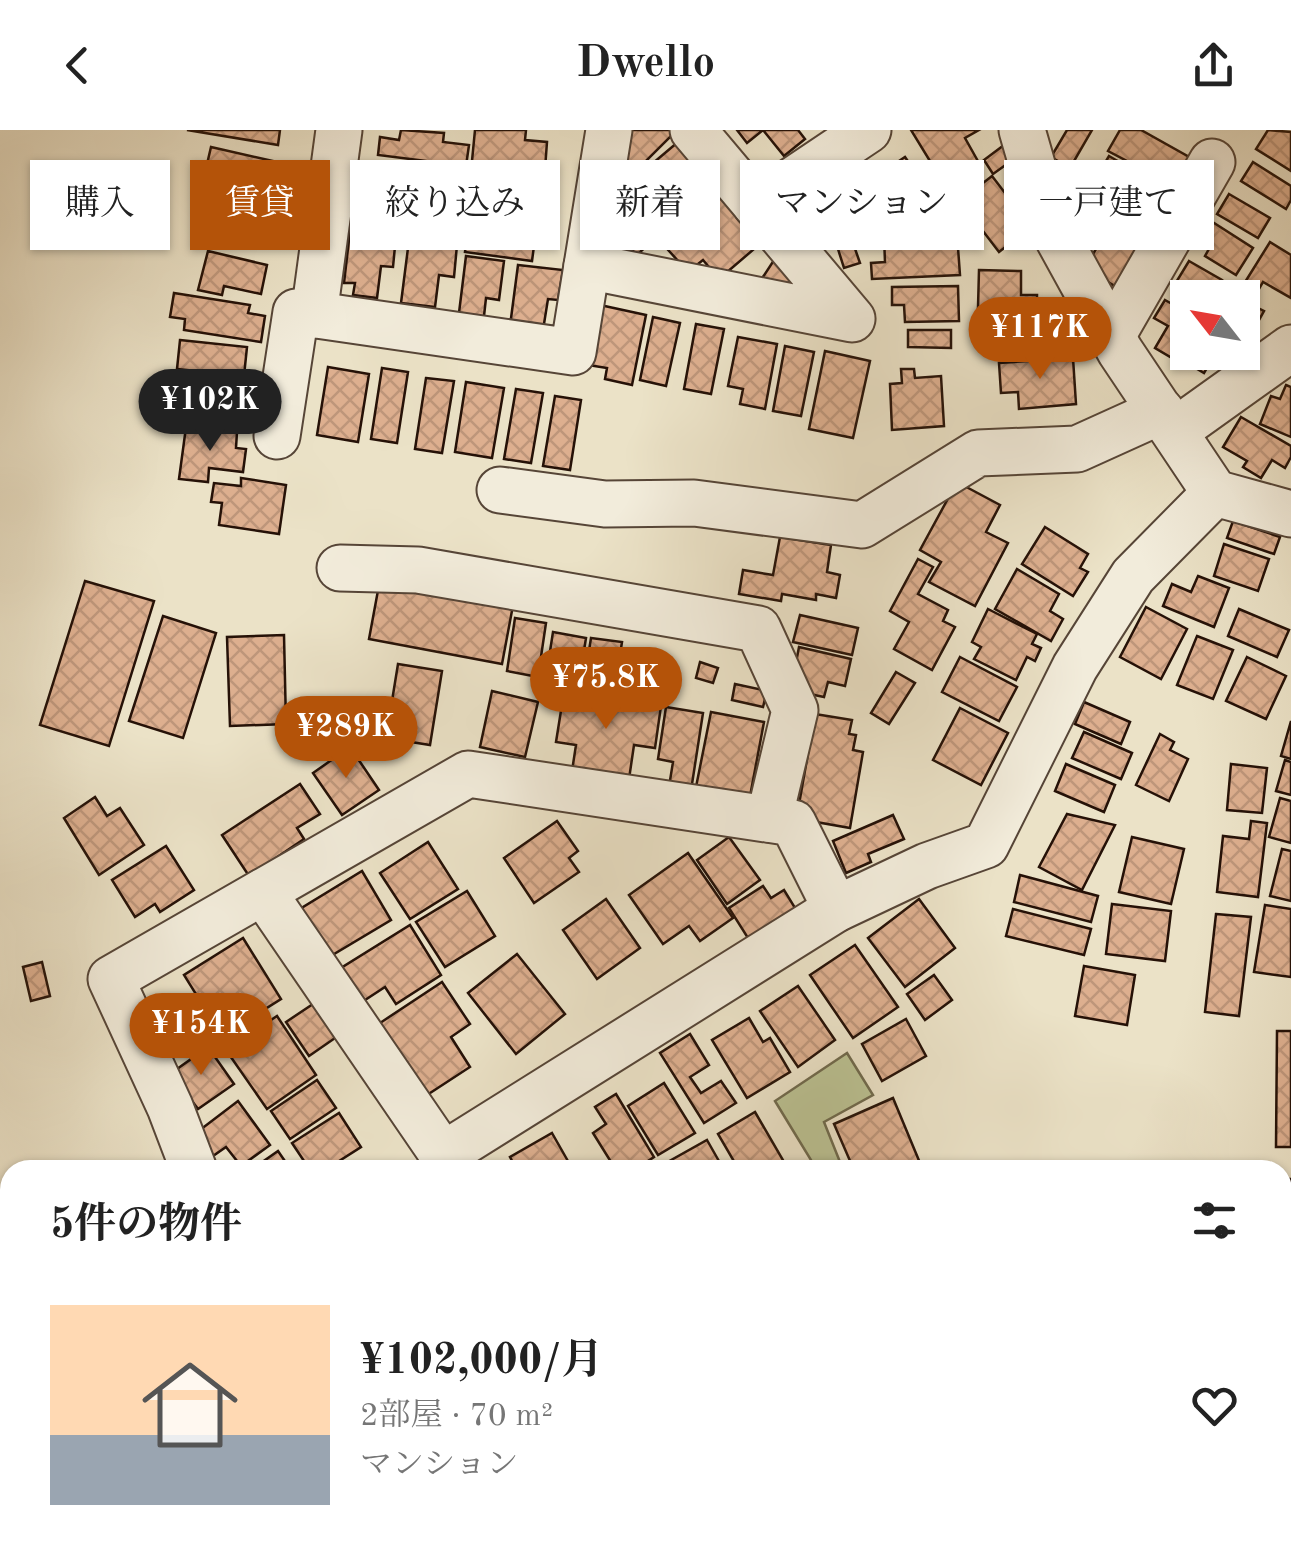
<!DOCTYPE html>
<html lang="ja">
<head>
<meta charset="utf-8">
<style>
  :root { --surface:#fff; --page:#f6f6f6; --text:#222; --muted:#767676; --accent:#b45309 }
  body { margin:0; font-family:"Old Standard TT","Noto Serif JP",serif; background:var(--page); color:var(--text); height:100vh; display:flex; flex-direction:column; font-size:38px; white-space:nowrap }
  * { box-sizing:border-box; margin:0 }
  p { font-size:32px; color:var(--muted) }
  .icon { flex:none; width:55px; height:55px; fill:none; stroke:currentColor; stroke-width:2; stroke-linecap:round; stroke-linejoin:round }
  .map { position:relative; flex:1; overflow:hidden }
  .drawer { position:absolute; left:0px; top:1030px; width:1292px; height:392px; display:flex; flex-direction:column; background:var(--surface); border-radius:30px 30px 0 0; box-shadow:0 2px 8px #0004 }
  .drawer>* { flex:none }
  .banner { position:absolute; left:30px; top:30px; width:1232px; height:90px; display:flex; gap:20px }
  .needle { width:65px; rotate:301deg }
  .buttons { position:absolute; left:1170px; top:150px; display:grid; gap:20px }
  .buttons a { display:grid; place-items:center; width:90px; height:90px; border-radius:0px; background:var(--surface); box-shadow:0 2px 8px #0004; font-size:50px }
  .price { position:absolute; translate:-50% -85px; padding:0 22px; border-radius:35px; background:var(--accent); color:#fff; font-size:32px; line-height:65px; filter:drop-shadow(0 2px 5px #0008) }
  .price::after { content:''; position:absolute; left:50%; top:60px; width:30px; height:22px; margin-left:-15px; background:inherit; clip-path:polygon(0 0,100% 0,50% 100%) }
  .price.on { background:#222; color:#fff }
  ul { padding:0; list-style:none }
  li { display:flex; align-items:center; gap:30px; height:250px; padding:0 50px }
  li span { display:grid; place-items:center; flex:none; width:280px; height:200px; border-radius:0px; color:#555 }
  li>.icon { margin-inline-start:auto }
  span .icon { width:120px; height:120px; fill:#fffc; stroke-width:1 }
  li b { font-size:42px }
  h2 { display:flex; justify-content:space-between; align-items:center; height:120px; padding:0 50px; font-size:42px }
  .chip { padding:0 35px; border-radius:0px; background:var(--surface); box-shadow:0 2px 8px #0004; font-size:35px; line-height:90px }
  .chip.on { background:var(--accent); color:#fff }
  header { display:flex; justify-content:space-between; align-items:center; height:130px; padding:0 50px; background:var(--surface); font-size:45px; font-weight:800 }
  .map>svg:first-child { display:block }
  .green { fill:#bbc293; stroke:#706a4d; stroke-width:2.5 }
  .building { fill:url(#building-cross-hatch); stroke:#251107; stroke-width:2.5 }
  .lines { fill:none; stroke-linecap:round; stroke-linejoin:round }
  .minor-casing { stroke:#564537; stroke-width:49 }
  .minor { stroke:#f2ecdb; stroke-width:45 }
</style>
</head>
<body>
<header><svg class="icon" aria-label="back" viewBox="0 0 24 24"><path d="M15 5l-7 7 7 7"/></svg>Dwello<svg class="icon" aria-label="share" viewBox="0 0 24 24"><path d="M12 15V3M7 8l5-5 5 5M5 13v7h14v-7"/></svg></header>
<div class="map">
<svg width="1291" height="1422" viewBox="0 0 1291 1422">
  <defs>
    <pattern id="building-cross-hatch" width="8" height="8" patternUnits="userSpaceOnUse" patternTransform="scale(2.5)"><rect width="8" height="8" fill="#ddaf8f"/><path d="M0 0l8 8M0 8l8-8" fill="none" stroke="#be967a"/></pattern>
  </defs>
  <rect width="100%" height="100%" fill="#ebe2c7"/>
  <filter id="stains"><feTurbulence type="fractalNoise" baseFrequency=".002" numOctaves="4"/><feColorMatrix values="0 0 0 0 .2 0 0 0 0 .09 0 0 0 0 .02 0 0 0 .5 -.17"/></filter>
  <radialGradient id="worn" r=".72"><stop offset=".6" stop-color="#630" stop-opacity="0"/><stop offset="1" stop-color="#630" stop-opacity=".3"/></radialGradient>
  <!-- green -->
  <path class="green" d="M 847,923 L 873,965 L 824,992 L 842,1037 L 817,1040 L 775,971 Z"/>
  <!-- building -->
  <g class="building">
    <path d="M 187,0 L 280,0 L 278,15 Z"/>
    <path d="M 401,0 L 444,3 L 443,12 L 469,15 L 466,36 L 378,25 L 380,7 L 399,10 Z"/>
    <path d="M 475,0 L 526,0 L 525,10 L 547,12 L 545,39 L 472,31 Z"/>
    <path d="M 625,0 L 677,0 L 637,40 L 615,17 Z"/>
    <path d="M 737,0 L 798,0 L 805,9 L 784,26 L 763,0 L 747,13 Z"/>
    <path d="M 911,0 L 979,0 L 965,8 L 979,33 L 944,54 Z"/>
    <path d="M 1067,0 L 1092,0 L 1070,38 L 1051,27 Z"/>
    <path d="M 1120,0 L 1141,0 L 1191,28 L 1180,49 L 1157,36 L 1152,44 L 1108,21 Z"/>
    <path d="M 1268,0 L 1291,2 L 1291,41 L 1256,19 Z"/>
    <path d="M 685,6 L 706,32 L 686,49 L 701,66 L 675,87 L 639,45 Z"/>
    <path d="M 1004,15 L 1014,29 L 993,44 L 984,30 Z"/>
    <path d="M 211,17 L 286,34 L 280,61 L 262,57 L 258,72 L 201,60 Z"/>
    <path d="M 1109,26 L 1162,57 L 1149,80 L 1096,48 Z"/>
    <path d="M 905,27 L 949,91 L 933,102 L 924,89 L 917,94 L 881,43 Z"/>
    <path d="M 1253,32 L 1291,56 L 1291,70 L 1286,79 L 1241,51 Z"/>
    <path d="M 393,34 L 457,41 L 454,67 L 443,72 L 376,62 L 380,40 Z"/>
    <path d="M 479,34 L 525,39 L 522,56 L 553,60 L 550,86 L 473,77 Z"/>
    <path d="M 851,43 L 881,84 L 860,98 L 850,84 L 838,92 L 830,80 L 814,92 L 804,78 Z"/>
    <path d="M 632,45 L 674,90 L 637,125 L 614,101 L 622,93 L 603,73 Z"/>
    <path d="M 992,46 L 1031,97 L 999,122 L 960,71 Z"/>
    <path d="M 1092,55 L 1144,86 L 1132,109 L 1079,77 Z"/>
    <path d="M 725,57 L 768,107 L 719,149 L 703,130 L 688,142 L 661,112 Z"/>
    <path d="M 1229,64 L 1270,88 L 1258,108 L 1217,84 Z"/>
    <path d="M 384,69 L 458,79 L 454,108 L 360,95 L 362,82 L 382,84 Z"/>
    <path d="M 199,75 L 280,88 L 275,117 L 210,106 L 212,96 L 196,92 Z"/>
    <path d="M 470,82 L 512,87 L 511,98 L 536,101 L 532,131 L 465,122 Z"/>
    <path d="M 1211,91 L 1253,118 L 1236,145 L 1205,126 L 1210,117 L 1199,111 Z"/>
    <path d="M 1088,92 L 1145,124 L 1123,161 L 1085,138 L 1096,119 L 1078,109 Z"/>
    <path d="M 350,101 L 396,106 L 393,137 L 381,136 L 377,168 L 353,165 L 355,153 L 344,153 Z"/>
    <path d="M 957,104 L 960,145 L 872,149 L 871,133 L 885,132 L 884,107 Z"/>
    <path d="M 409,110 L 457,115 L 454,147 L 439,145 L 435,177 L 401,173 Z"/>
    <path d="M 1270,112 L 1291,125 L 1291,168 L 1263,152 L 1255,166 L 1242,157 Z"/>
    <path d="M 853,113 L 860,133 L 844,138 L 838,119 Z"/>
    <path d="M 208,121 L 267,135 L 261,164 L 224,156 L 222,165 L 198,160 Z"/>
    <path d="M 778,124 L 797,161 L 759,153 Z"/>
    <path d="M 466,126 L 504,131 L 499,170 L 486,168 L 483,195 L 458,191 Z"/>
    <path d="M 1189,131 L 1222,150 L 1212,168 L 1189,168 L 1191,163 L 1175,154 Z"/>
    <path d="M 518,135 L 563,140 L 558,170 L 548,169 L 543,200 L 510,196 Z"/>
    <path d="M 979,140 L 1021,141 L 1021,165 L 1037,165 L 1036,216 L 977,215 Z"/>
    <path d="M 958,156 L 959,191 L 905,192 L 904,175 L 892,175 L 892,157 Z"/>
    <path d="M 174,163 L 250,175 L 248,183 L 265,186 L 261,212 L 184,200 L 185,189 L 170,187 Z"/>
    <path d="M 1165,170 L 1188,183 L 1188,203 L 1172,228 L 1155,218 L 1168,196 L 1154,188 Z"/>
    <path d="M 1242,170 L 1264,181 L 1249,208 L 1242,204 Z"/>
    <path d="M 600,175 L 646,185 L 632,255 L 605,249 L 607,238 L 588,235 Z"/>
    <path d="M 653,187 L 680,193 L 666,256 L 640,250 Z"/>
    <path d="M 696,194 L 724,199 L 711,264 L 684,259 Z"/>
    <path d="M 908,200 L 951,200 L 951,218 L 908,217 Z"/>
    <path d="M 738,207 L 777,214 L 765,279 L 740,274 L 743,259 L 728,256 Z"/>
    <path d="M 180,210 L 247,217 L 244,246 L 177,239 Z"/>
    <path d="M 1188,213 L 1188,222 L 1216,222 L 1204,243 L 1179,228 Z"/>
    <path d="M 785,216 L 814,222 L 801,286 L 773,281 Z"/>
    <path d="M 825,221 L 870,231 L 853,308 L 809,299 Z"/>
    <path d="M 1073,228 L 1076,274 L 1019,279 L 1018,262 L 1001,263 L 999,233 Z"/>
    <path d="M 328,237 L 369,244 L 358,312 L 317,305 Z"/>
    <path d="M 382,238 L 408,242 L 397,313 L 371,309 Z"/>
    <path d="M 901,239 L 914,239 L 915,248 L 941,246 L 944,296 L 892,300 L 890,254 L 902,253 Z"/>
    <path d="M 426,248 L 454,251 L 442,323 L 415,319 Z"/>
    <path d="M 466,252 L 504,258 L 492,328 L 455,322 Z"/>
    <path d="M 1286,255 L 1291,257 L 1291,307 L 1260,294 L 1271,266 L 1280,269 Z"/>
    <path d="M 187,257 L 260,271 L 254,297 L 193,285 L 194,276 L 184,273 Z"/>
    <path d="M 516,259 L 543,263 L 531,333 L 504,329 Z"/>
    <path d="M 555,266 L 581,270 L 570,340 L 543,336 Z"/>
    <path d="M 1241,287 L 1291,316 L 1291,327 L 1285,338 L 1272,330 L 1261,348 L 1243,337 L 1247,331 L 1223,317 Z"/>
    <path d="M 186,297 L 237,302 L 236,318 L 246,319 L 243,342 L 209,338 L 208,352 L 179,349 Z"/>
    <path d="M 241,348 L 286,355 L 279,404 L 219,395 L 222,373 L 211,372 L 214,353 L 241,356 Z"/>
    <path d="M 957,352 L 1000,375 L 986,402 L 1008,413 L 975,476 L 929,452 L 941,432 L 920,420 Z"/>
    <path d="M 1233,391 L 1280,407 L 1274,424 L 1227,408 Z"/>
    <path d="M 1045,397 L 1088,424 L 1080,438 L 1088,442 L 1073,466 L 1022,434 Z"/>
    <path d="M 780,407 L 831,415 L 827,442 L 840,445 L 836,468 L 816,464 L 816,470 L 782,464 L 781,471 L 739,464 L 743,440 L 773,445 Z"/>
    <path d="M 1224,414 L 1269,429 L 1258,461 L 1214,446 Z"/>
    <path d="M 918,429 L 933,437 L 918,464 L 948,480 L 943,491 L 955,497 L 932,540 L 894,519 L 909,492 L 890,481 Z"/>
    <path d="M 1017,439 L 1059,464 L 1050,481 L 1063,489 L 1051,511 L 995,479 Z"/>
    <path d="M 1198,446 L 1229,458 L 1214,497 L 1163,476 L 1172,454 L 1191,462 Z"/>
    <path d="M 85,451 L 154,471 L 109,616 L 40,595 Z"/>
    <path d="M 379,455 L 432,465 L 434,455 L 514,470 L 502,534 L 369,509 Z"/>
    <path d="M 1146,477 L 1187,499 L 1161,549 L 1120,527 Z"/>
    <path d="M 988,479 L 1037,504 L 1032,514 L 1041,518 L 1035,531 L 1027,527 L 1016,550 L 974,529 L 981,517 L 972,512 Z"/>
    <path d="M 1239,479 L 1289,500 L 1277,527 L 1228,506 Z"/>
    <path d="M 800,485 L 858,498 L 852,525 L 793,512 Z"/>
    <path d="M 163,486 L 216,503 L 183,608 L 129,591 Z"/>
    <path d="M 515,488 L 546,493 L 538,547 L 507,541 Z"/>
    <path d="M 553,502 L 586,508 L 579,552 L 546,547 Z"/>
    <path d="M 284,505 L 286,594 L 230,596 L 227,507 Z"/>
    <path d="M 1197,506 L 1233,520 L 1213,569 L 1177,555 Z"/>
    <path d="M 591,508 L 622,512 L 615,557 L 584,553 Z"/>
    <path d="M 799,517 L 851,529 L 845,556 L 828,552 L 824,567 L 800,562 L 804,546 L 794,543 Z"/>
    <path d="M 631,527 L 664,532 L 659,565 L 626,561 Z"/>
    <path d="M 960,527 L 1017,557 L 999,591 L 942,562 Z"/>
    <path d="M 1247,527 L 1286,546 L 1266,589 L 1226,571 Z"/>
    <path d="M 700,532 L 718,538 L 713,553 L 696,548 Z"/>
    <path d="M 398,534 L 442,541 L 430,615 L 386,608 Z"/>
    <path d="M 896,542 L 915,553 L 889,594 L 871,583 Z"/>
    <path d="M 735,554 L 767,561 L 763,577 L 732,570 Z"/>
    <path d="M 492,561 L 538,572 L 525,627 L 480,617 Z"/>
    <path d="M 564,562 L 661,576 L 655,618 L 634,615 L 629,649 L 572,641 L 576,615 L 556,612 Z"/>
    <path d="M 1084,572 L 1130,592 L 1121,614 L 1075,594 Z"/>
    <path d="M 666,577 L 703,583 L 690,667 L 668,663 L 673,632 L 658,629 Z"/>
    <path d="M 960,578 L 1008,603 L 981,655 L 933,630 Z"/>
    <path d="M 711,582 L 764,592 L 748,677 L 694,667 Z"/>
    <path d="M 815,584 L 852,590 L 849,604 L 856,605 L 853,620 L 863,622 L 850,698 L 805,690 L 798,680 Z"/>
    <path d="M 1291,591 L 1291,629 L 1281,626 Z"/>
    <path d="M 1084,602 L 1132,623 L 1121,649 L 1072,628 Z"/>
    <path d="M 1160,604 L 1174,612 L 1170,620 L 1188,629 L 1169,671 L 1136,655 Z"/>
    <path d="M 350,617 L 379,660 L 342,685 L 313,643 Z"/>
    <path d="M 1285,630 L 1291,632 L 1291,665 L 1276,661 Z"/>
    <path d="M 1066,634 L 1115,655 L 1104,682 L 1055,661 Z"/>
    <path d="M 1231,634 L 1267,638 L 1262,683 L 1227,680 Z"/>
    <path d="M 300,654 L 320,684 L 297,698 L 304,709 L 249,746 L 222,705 Z"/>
    <path d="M 95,667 L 107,686 L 120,678 L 144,715 L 99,745 L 64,688 Z"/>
    <path d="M 1280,668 L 1291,671 L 1291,713 L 1269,707 Z"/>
    <path d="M 1067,684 L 1115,695 L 1082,760 L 1039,737 Z"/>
    <path d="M 893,685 L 904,709 L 868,724 L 871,732 L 846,743 L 833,711 Z"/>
    <path d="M 557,691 L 578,721 L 569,728 L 579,742 L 534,773 L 504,728 Z"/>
    <path d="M 1251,691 L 1267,693 L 1258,767 L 1217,762 L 1223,706 L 1249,709 Z"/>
    <path d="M 729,707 L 760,750 L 727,774 L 697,730 Z"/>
    <path d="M 1132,707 L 1184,719 L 1171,774 L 1119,762 Z"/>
    <path d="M 428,712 L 458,759 L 410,789 L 380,743 Z"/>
    <path d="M 166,716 L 194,760 L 160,782 L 155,774 L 135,787 L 112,750 Z"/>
    <path d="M 1282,719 L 1291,721 L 1291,771 L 1270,766 Z"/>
    <path d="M 688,723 L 733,788 L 700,811 L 689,796 L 663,814 L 629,765 Z"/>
    <path d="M 362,741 L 391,790 L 324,830 L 295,782 Z"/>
    <path d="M 1020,745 L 1098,766 L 1091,792 L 1014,772 Z"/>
    <path d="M 763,756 L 771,768 L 784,760 L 800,786 L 753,816 L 729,778 Z"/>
    <path d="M 467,761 L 495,806 L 445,837 L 416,792 Z"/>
    <path d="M 606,769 L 640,818 L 597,849 L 563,800 Z"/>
    <path d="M 919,769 L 955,818 L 905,857 L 868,808 Z"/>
    <path d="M 1112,774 L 1171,781 L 1165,831 L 1106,824 Z"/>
    <path d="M 1265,775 L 1291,779 L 1291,847 L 1254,842 Z"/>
    <path d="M 1013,779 L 1091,799 L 1084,825 L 1006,806 Z"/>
    <path d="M 1216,784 L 1251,787 L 1239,886 L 1205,882 Z"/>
    <path d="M 410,795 L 441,845 L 396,874 L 385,857 L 362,872 L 341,838 Z"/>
    <path d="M 243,808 L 281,869 L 222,906 L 184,845 Z"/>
    <path d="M 855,815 L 898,877 L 853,908 L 810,845 Z"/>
    <path d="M 517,824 L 565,884 L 516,924 L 468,863 Z"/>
    <path d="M 42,832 L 50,866 L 31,871 L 23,837 Z"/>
    <path d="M 1084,836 L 1135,845 L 1127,895 L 1075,886 Z"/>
    <path d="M 934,845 L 952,870 L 925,890 L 907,864 Z"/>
    <path d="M 442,852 L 470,894 L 451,907 L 470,937 L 427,965 L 380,893 Z"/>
    <path d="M 798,856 L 835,910 L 798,937 L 760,881 Z"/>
    <path d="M 316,872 L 338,906 L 309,926 L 286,892 Z"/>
    <path d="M 277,886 L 316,945 L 267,979 L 226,920 Z"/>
    <path d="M 749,888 L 763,912 L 770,908 L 790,942 L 747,968 L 712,910 Z"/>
    <path d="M 906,889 L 926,926 L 882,951 L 862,914 Z"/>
    <path d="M 1277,901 L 1291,901 L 1291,1017 L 1276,1017 Z"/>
    <path d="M 690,904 L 709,935 L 690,947 L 701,963 L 721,951 L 736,973 L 704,993 L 660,923 Z"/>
    <path d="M 208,917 L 234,954 L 198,979 L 186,963 L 163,949 Z"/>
    <path d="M 317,950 L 336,978 L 290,1009 L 271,981 Z"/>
    <path d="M 664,953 L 695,1003 L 658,1025 L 628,976 Z"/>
    <path d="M 616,964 L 654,1027 L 634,1040 L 616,1040 L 593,1003 L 606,994 L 595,977 Z"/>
    <path d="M 893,968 L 920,1033 L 906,1040 L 889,1040 L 885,1032 L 866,1040 L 854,1040 L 834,994 Z"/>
    <path d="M 238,971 L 270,1015 L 241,1036 L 226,1017 L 213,1026 L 196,1003 Z"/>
    <path d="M 755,982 L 787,1037 L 782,1040 L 739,1040 L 718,1004 Z"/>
    <path d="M 339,983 L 361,1017 L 325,1040 L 310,1040 L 292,1013 Z"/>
    <path d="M 552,1003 L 573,1040 L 517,1040 L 510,1027 Z"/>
    <path d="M 707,1010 L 724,1040 L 658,1040 L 657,1038 Z"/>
    <path d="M 278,1021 L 291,1040 L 251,1040 Z"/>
    <rect x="1282" y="1049" width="9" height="61"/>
    <path d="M 1288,1117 L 1291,1119 L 1291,1171 L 1282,1166 L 1282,1127 Z"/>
    <path d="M 1291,1386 L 1291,1422 L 1249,1422 L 1245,1416 L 1250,1412 L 1282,1412 L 1282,1391 Z"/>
    <path d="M 207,1412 L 277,1412 L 283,1422 L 204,1422 L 200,1417 Z"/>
    <path d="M 293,1412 L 331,1412 L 318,1422 L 300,1422 Z"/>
    <path d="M 637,1412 L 702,1412 L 699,1422 L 664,1422 Z"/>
    <path d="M 731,1412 L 795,1412 L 796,1422 L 733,1422 Z"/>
    <path d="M 823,1412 L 865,1412 L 867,1422 L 825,1422 Z"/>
    <path d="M 1139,1412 L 1143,1412 L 1146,1422 L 1111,1422 Z"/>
    <path d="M 1184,1412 L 1222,1412 L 1225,1422 L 1188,1422 Z"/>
  </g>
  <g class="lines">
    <!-- minor casing -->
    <g class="minor-casing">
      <g id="minor">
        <path d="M 1022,0 L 1048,90 L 1120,221 L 1215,363 L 1291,384"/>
        <path d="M 756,75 L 868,0"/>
        <path d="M 587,136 L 852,189 L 693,0"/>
        <path d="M 314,185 L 339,0"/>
        <path d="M 1112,206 L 1212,32"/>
        <path d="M 1175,301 L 1291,218"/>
        <path d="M 277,306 L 296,182 L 573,222 L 609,0"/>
        <path d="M 500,360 L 605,374 L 694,373 L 862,395 L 978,323 L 1077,319 L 1161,281"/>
        <path d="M 340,438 L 418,440 L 758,499 L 795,580 L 769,689"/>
        <path d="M 263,762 L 443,1025 L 836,779 L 927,736 L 986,715 L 1075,537 L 1133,446 L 1215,363"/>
        <path d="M 194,1040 L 170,977 L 111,849 L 468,644 L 793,693 L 836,779"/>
        <path d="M 1282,1303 L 1291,1313"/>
        <path d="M 487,1412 L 521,1422"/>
        <path d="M 987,1412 L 1002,1412"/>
        <path d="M 386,1422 L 396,1412"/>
      </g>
    </g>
    <!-- minor -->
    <use href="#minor" class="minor"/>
  </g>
  <rect width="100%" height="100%" filter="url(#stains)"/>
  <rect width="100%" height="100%" fill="url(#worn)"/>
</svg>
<div class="buttons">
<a><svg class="needle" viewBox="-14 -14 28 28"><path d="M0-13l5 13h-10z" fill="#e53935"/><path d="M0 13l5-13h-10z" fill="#767676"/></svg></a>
</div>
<b class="price" style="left:1040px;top:252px">¥117K</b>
<b class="price on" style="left:210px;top:324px">¥102K</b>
<b class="price" style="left:606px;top:602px">¥75.8K</b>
<b class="price" style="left:346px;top:651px">¥289K</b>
<b class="price" style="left:201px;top:948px">¥154K</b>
<div class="banner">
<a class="chip">購入</a>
<a class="chip on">賃貸</a>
<a class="chip">絞り込み</a>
<a class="chip">新着</a>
<a class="chip">マンション</a>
<a class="chip">一戸建て</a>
</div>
<section class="drawer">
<h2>5件の物件<svg class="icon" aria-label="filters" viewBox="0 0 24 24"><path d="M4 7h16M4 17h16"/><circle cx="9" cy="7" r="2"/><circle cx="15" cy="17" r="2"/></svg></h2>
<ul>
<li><span style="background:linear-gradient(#ffd9b3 65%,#9aa5b1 0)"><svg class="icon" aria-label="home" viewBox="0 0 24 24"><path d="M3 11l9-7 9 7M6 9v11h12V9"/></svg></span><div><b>¥102,000/月</b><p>2部屋 · 70 m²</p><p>マンション</p></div><svg class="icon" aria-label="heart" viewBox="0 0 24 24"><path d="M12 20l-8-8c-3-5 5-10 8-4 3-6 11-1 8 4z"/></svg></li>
</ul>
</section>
</div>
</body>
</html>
